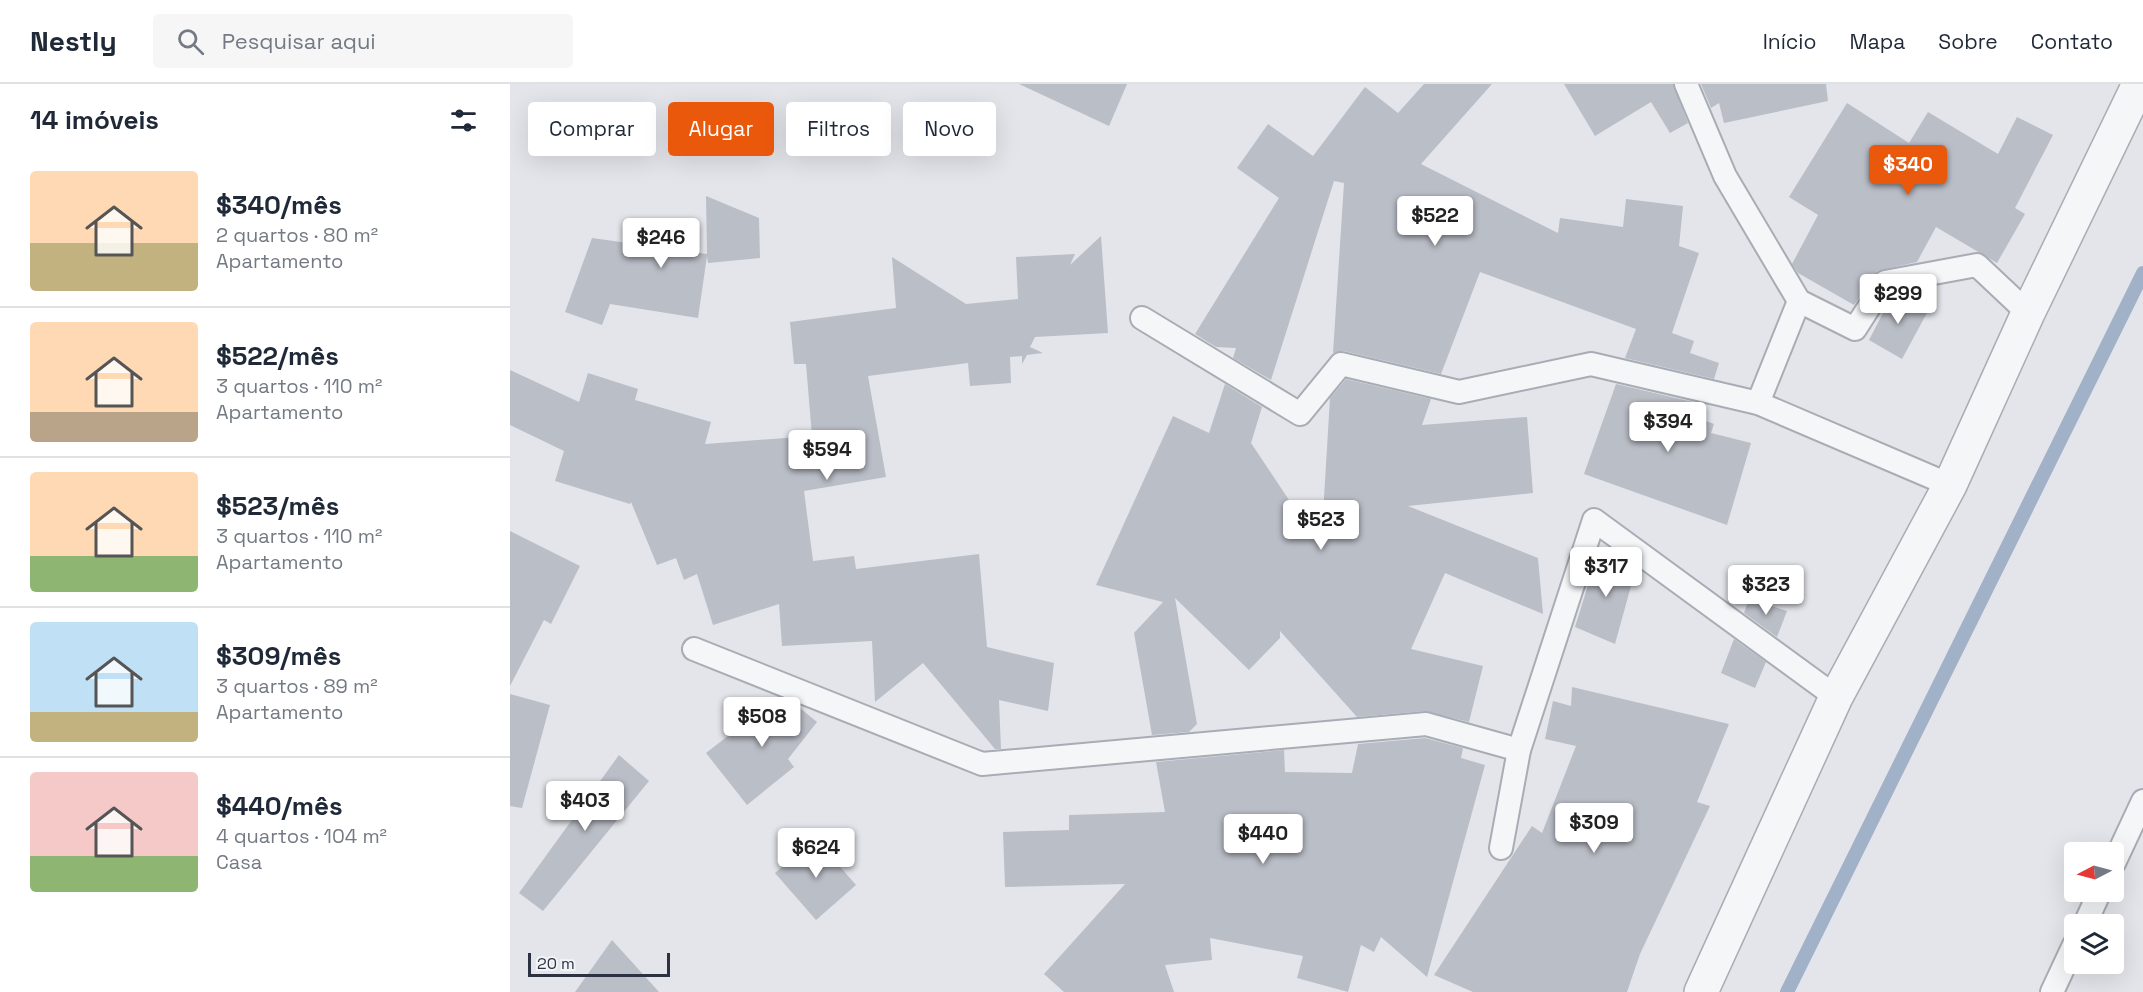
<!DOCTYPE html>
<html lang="pt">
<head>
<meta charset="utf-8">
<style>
  :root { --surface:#fff; --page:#f6f6f7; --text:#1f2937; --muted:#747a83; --line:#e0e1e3; --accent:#ea580c }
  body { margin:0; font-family:"Space Grotesk",sans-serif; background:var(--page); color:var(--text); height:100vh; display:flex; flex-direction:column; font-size:22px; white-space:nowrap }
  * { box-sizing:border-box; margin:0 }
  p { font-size:20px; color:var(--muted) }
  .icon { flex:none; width:33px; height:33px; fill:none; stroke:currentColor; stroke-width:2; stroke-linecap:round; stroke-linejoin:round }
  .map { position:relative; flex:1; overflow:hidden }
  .side { display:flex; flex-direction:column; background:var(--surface); width:510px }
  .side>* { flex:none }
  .banner { position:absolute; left:18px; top:18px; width:570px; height:54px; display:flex; gap:12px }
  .needle { width:39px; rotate:264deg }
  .buttons { position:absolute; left:1554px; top:758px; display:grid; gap:12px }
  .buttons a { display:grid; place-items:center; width:60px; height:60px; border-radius:6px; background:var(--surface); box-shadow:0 6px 24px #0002; font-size:30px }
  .scale { position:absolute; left:18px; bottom:15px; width:142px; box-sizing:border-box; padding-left:6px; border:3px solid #2c3241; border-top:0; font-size:16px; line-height:21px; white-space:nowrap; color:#2c3241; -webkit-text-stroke:4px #f2f4f7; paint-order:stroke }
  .price { position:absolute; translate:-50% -51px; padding:0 14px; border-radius:6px; background:#fff; color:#222; font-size:20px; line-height:39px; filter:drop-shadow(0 2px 3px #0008) }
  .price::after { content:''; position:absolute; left:50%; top:36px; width:18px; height:14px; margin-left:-9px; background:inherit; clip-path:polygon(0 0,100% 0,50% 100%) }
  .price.active { background:var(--accent); color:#fff }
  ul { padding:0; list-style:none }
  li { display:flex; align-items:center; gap:18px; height:150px; padding:0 30px }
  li+li { border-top:2px solid var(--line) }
  li span { display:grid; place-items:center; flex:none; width:168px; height:120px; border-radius:6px; color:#555 }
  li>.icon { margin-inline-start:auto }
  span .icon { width:72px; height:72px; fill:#fffc; stroke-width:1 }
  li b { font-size:26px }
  h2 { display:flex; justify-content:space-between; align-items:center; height:72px; padding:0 30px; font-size:26px }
  .tag { padding:0 21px; border-radius:6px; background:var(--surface); box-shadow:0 6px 24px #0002; font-size:21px; line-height:54px }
  .tag.active { background:var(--accent); color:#fff }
  header { display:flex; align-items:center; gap:36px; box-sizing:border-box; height:84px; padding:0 30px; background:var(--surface); border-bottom:2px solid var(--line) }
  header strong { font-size:28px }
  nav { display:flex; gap:33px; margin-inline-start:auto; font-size:21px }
  .search { width:420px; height:54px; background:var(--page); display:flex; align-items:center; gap:15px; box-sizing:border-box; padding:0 21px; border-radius:6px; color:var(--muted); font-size:22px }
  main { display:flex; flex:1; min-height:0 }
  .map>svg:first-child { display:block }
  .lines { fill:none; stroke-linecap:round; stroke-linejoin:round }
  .stream { stroke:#a1b1c7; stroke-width:14 }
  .building { fill:#babec7 }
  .lane-casing { stroke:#a8acb4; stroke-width:26 }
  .street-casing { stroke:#a8acb4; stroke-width:36 }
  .lane { stroke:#f5f6f8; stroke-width:22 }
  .street { stroke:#f5f6f8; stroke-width:33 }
</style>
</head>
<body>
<header>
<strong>Nestly</strong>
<div class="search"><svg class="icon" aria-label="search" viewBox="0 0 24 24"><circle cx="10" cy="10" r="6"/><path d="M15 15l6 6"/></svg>Pesquisar aqui</div>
<nav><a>Início</a><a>Mapa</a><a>Sobre</a><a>Contato</a></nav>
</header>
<main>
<section class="side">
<h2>14 imóveis<svg class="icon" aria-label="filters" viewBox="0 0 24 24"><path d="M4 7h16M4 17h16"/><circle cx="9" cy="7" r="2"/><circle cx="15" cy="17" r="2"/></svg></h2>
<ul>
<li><span style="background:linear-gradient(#ffd9b3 60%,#c2b280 0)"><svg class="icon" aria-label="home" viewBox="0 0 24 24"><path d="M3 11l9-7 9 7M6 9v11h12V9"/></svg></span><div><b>$340/mês</b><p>2 quartos · 80 m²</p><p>Apartamento</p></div></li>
<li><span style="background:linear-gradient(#ffd9b3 75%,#b9a48a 0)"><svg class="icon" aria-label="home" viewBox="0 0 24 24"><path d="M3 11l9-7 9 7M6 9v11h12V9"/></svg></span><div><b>$522/mês</b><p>3 quartos · 110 m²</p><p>Apartamento</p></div></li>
<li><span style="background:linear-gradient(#ffd9b3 70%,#8fb573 0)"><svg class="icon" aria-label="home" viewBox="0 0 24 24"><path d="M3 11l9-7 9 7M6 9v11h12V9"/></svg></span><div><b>$523/mês</b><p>3 quartos · 110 m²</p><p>Apartamento</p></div></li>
<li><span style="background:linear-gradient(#bfe0f5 75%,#c2b280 0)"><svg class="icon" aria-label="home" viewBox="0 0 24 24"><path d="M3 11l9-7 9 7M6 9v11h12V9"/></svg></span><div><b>$309/mês</b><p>3 quartos · 89 m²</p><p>Apartamento</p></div></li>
<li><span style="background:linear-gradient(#f6c9c9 70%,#8fb573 0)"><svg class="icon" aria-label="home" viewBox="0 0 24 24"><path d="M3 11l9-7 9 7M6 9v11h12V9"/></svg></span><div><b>$440/mês</b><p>4 quartos · 104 m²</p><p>Casa</p></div></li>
</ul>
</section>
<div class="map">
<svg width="1633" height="908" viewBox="0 0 1633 908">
  <rect width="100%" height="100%" fill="#e3e5ea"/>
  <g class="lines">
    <!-- stream -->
    <path class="stream" d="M 1277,908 L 1633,189"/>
  </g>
  <!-- building -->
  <g class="building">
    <path d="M 509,0 L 617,0 L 599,42 Z"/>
    <path d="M 914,0 L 982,0 L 911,80 L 1048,149 L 1050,134 L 1113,143 L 1116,115 L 1173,122 L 1169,162 L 1189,169 L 1162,249 L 1184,257 L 1180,269 L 1209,279 L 1204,295 L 1115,274 L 1126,245 L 970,188 L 931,290 L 834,267 L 823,269 L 834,99 L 824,97 L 761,296 L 723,274 L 726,264 L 706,263 L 685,250 L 769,114 L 727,84 L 758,40 L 803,72 L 855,3 L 888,29 Z"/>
    <path d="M 1054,0 L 1163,0 L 1178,39 L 1160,49 L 1141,18 L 1085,52 Z"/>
    <path d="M 1191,0 L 1316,0 L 1318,17 L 1214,39 L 1209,19 L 1201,24 Z"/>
    <path d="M 1337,19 L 1399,59 L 1418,28 L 1488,70 L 1507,33 L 1543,51 L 1505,124 L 1515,130 L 1487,179 L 1426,143 L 1407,178 L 1367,187 L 1344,221 L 1288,189 L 1282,180 L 1308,131 L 1279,113 Z"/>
    <path d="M 196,112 L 249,134 L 250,174 L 198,179 L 197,172 L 188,234 L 100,220 L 92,241 L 55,228 L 82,154 L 197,170 Z"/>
    <path d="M 591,152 L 598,249 L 525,253 L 520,263 L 533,269 L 517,271 L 512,280 L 512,272 L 500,273 L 501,299 L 460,302 L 458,279 L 358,292 L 376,393 L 294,407 L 303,477 L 344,472 L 346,485 L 469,470 L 477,563 L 544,579 L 538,627 L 489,616 L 491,665 L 485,665 L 413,579 L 365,618 L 362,557 L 272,562 L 269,520 L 203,541 L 187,490 L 174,496 L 166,474 L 147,481 L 121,418 L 120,420 L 45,397 L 54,367 L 0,341 L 0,286 L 69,318 L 78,289 L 128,305 L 125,316 L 201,338 L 195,360 L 302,352 L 296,280 L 284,280 L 280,238 L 386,224 L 382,173 L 456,220 L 508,215 L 506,173 L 565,170 L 560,181 Z"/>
    <path d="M 1390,209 L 1389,211 L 1418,227 L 1392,275 L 1359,256 L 1383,210 Z"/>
    <path d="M 836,295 L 921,315 L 912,341 L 1017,333 L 1023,409 L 898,422 L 1028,474 L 1033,530 L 935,489 L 901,565 L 973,582 L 959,638 L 915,627 L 847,633 L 770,547 L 770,554 L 739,586 L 665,514 L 687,640 L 679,648 L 642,651 L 624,549 L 653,518 L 586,501 L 663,332 L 699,349 L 715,300 L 752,323 L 741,359 L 811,464 L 820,314 Z"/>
    <path d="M 1106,300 L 1196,321 L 1191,335 L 1204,340 L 1201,349 L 1241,359 L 1217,441 L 1074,390 Z"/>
    <path d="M 0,447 L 70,482 L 41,540 L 34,536 L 0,602 Z"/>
    <path d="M 1088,469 L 1119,478 L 1126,484 L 1105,560 L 1065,543 Z"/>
    <path d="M 1239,515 L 1277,527 L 1267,553 L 1234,529 Z"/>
    <path d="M 1224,555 L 1256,578 L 1245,604 L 1211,589 Z"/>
    <path d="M 1062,603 L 1219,640 L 1187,718 L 1200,722 L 1130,870 L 1117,908 L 963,908 L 924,891 L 1022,742 L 1032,749 L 1066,662 L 1035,655 L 1043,617 L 1061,622 Z"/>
    <path d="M 0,610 L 40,621 L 12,724 L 0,722 Z"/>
    <path d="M 268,613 L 285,620 L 307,638 L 278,675 L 284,683 L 237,721 L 196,669 Z"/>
    <path d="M 915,654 L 953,664 L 951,674 L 975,681 L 917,893 L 871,853 L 864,868 L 851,861 L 838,908 L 787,894 L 793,872 L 700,854 L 702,876 L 655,881 L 664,908 L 554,908 L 534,890 L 615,800 L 495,803 L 493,748 L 559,746 L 559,731 L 655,728 L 646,678 L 774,666 L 775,688 L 842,689 L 848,660 Z"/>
    <path d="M 109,671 L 139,697 L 33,827 L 9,809 Z"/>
    <path d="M 305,754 L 346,801 L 306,836 L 265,789 Z"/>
    <path d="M 102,856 L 149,908 L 65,908 Z"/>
  </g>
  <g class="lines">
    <!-- lane casing -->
    <g class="lane-casing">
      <g id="lane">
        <path d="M 1176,0 L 1215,92 L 1289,217 L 1345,245 L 1375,198 L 1467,181 L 1518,229"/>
        <path d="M 632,234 L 790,330 L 831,280 L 949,308 L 1081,280 L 1248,319 L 1440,401"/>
        <path d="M 1248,319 L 1289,217"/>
        <path d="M 184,565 L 472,680 L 916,640 L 1009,666"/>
        <path d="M 991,764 L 1009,666 L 1084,436 L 1326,613"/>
        <path d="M 1604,779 L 1633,717"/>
        <path d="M 1575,840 L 1590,807"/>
        <path d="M 1542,908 L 1564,861"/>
      </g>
    </g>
    <!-- street casing -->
    <g class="street-casing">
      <path id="street" d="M 1191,908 L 1326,613 L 1440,401 L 1518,229 L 1629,0"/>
    </g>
    <!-- lane -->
    <use href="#lane" class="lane"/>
    <!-- street -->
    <use href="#street" class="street"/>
  </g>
</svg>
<div class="buttons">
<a><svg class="needle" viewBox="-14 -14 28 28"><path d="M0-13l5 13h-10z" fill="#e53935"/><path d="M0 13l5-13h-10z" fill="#747a83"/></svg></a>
<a><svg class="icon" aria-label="layers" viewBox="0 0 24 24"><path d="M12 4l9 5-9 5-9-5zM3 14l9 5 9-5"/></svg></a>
</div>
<div class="scale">20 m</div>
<b class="price active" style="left:1398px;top:112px">$340</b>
<b class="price" style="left:925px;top:163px">$522</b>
<b class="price" style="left:151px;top:185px">$246</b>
<b class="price" style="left:1388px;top:241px">$299</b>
<b class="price" style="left:1158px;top:369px">$394</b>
<b class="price" style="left:317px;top:397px">$594</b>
<b class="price" style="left:811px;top:467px">$523</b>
<b class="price" style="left:1096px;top:514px">$317</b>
<b class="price" style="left:1256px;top:532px">$323</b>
<b class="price" style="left:252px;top:664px">$508</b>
<b class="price" style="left:75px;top:748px">$403</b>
<b class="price" style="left:1084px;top:770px">$309</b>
<b class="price" style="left:753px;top:781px">$440</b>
<b class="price" style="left:306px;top:795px">$624</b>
<div class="banner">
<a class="tag">Comprar</a>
<a class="tag active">Alugar</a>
<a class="tag">Filtros</a>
<a class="tag">Novo</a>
</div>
</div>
</main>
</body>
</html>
